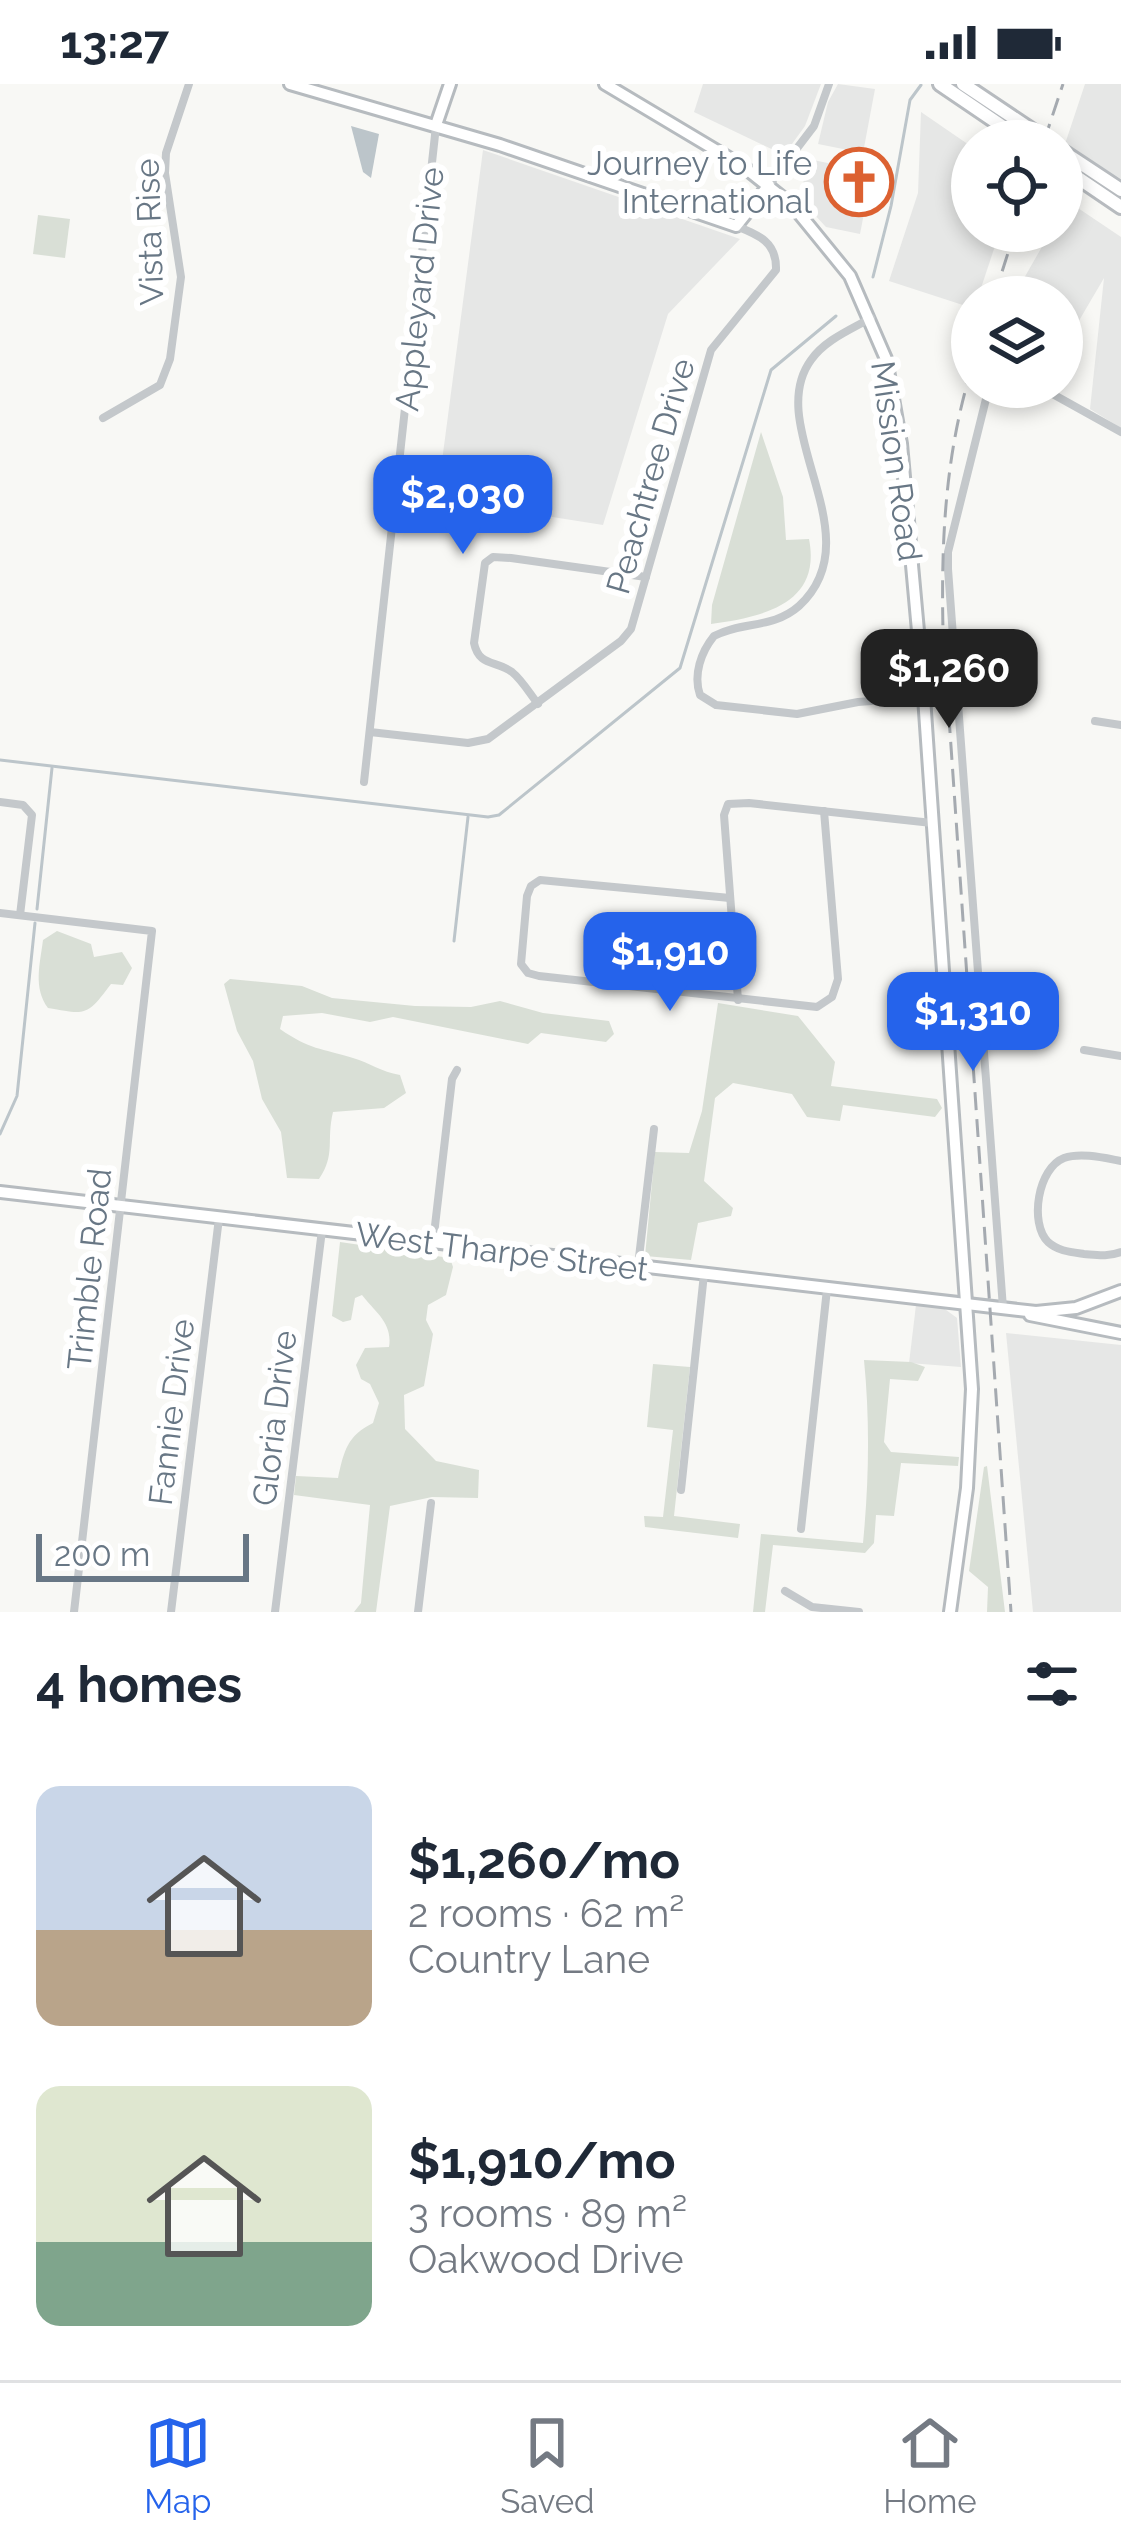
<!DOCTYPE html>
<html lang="en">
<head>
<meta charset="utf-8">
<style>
  :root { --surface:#fff; --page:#f6f6f7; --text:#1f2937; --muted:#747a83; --line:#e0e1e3; --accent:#2563eb }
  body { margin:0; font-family:Raleway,sans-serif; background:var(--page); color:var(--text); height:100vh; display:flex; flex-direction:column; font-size:45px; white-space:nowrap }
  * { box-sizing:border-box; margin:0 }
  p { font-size:39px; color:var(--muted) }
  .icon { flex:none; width:66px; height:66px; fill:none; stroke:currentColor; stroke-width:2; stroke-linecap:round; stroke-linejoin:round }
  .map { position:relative; height:1528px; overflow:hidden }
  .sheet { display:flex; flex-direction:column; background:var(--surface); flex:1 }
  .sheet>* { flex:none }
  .tools { position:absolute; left:951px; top:36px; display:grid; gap:24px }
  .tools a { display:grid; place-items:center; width:132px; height:132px; border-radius:50%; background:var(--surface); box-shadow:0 6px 18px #0003; font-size:60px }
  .scale { position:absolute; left:36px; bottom:30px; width:213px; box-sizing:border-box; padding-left:12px; border:6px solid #687785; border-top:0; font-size:33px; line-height:42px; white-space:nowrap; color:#687785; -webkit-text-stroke:9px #fff; paint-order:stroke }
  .price { position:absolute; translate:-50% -102px; padding:0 27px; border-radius:24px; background:var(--accent); color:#fff; font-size:39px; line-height:78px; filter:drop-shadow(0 3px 6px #0008) }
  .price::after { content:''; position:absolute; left:50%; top:72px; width:36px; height:27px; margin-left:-18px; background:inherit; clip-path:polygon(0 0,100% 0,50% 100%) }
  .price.on { background:#222; color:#fff }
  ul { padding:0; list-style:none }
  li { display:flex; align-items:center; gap:36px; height:300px; padding:0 36px }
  li span { display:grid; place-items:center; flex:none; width:336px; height:240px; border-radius:24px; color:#555 }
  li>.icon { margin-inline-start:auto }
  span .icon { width:144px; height:144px; fill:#fffc; stroke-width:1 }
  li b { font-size:51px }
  h2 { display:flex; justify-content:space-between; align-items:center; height:144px; padding:0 36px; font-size:51px }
  .status { display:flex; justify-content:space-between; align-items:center; height:84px; padding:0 60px; background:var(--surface); direction:ltr }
  .status svg { height:33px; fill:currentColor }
  .tabs { display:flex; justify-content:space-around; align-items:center; height:168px; border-top:3px solid var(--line); background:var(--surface); font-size:33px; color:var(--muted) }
  .tabs a { display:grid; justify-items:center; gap:6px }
  .tabs .on { color:var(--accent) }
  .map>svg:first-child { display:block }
  .built { fill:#e6e7e6 }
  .green { fill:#d9dfd6 }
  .water { fill:#bcc5ca }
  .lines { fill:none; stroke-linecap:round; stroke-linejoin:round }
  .stream { stroke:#bcc5ca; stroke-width:3 }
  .secondary-casing { stroke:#b6bbbf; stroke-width:16 }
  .primary-casing { stroke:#b7bbbf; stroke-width:18 }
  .street { stroke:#c4c8cb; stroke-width:8 }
  .secondary { stroke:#fff; stroke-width:10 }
  .primary { stroke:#fff; stroke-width:12 }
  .rail { stroke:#a5aab0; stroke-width:3; stroke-dasharray:18 9; stroke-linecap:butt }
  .labels { text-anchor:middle; stroke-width:12; stroke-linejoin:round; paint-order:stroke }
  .poi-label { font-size:33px; fill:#687785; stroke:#fff; text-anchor:end }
  .street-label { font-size:33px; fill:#687785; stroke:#fff }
</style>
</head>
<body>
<div class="status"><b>13:27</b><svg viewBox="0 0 49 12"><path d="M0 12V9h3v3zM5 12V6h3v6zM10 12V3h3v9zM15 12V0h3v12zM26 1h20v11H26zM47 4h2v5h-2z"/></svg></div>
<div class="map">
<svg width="1121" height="1528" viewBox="0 0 1121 1528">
  <rect width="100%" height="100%" fill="#f8f8f5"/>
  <!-- built -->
  <g class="built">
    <path d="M 703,0 L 821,0 L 805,42 L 784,71 L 694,28 Z"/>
    <path d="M 838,0 L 875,5 L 863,69 L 818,60 L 828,18 Z"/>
    <path d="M 1085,0 L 1121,0 L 1121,95 L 1065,60 Z"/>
    <path d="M 921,28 L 972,63 L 972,147 L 1000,147 L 978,213 L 972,213 L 972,224 L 889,197 L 918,109 Z"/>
    <path d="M 483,66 L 740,155 L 668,230 L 603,441 L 437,415 Z"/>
    <path d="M 808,75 L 872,88 L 860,150 L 826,143 L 800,115 Z"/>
    <path d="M 1069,118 L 1121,153 L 1121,344 L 1090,325 L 1104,194 L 1077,240 L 1062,231 L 1062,213 L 1034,213 L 1019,203 L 1051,147 L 1062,147 L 1062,129 Z"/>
    <path d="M 916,1221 L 942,1223 L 957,1234 L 961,1283 L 909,1279 Z"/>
    <path d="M 1006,1249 L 1121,1261 L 1121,1528 L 1033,1528 Z"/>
  </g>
  <!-- green -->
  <g class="green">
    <path d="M 38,131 L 70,135 L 65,174 L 33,170 Z"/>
    <path d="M 761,348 L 783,413 L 786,456 L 809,455 C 822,521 761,533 711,540 L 712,521 Z"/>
    <path d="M 57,847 L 91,860 L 94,873 L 122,868 L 132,884 L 123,901 L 111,900 C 87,932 87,931 48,924 C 33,904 40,880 43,856 Z"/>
    <path d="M 230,895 L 302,902 L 332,914 L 415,922 L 471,923 L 500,917 L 543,929 L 609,937 L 614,950 L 606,958 L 541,949 L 528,960 L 393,933 L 370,938 L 322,929 L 283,932 L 280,945 C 310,966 321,964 353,974 C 370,979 381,988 400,991 L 406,1009 L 384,1024 L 333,1028 C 326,1057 336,1070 319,1095 L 287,1094 L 281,1048 L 262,1015 L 253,977 L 237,947 L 224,900 Z"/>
    <path d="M 718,919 L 798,932 L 835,978 L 831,1002 L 937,1015 L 942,1024 L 935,1033 L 843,1021 L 840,1037 L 807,1033 L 792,1010 L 733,999 L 715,1014 L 704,1097 L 733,1124 L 731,1132 L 698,1139 L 691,1176 L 645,1172 L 655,1068 L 689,1069 L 702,1027 Z"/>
    <path d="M 340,1158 L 450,1174 L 453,1183 L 446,1211 L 428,1221 L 426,1236 L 433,1250 L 424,1302 L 404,1311 L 405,1345 L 436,1377 L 479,1386 L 478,1414 L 432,1413 L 390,1422 L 376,1528 L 354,1528 L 361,1519 L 370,1421 L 294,1411 L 296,1392 L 338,1394 C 344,1367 347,1352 373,1339 L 379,1319 L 370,1300 L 361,1295 L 356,1281 L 365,1264 L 389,1263 C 393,1239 375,1228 362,1211 L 355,1214 L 351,1236 L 343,1238 L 332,1232 Z"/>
    <path d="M 864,1276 L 911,1278 L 925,1283 L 918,1297 L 890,1295 L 884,1358 L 891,1368 L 959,1373 L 958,1382 L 901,1379 L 894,1432 L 876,1431 L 874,1459 L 865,1469 L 773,1461 L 765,1528 L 753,1528 L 761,1450 L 863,1459 C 869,1397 870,1337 864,1276 Z"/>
    <path d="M 653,1280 L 690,1283 L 674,1432 L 740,1440 L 738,1454 L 645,1443 L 644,1432 L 663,1433 L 673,1346 L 647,1343 Z"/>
    <path d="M 987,1382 L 1005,1528 L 987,1528 L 988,1503 L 969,1487 L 984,1383 Z"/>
  </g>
  <!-- water -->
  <path class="water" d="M 351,42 L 379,50 L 371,94 L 363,88 Z"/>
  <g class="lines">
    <!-- stream -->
    <g class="stream">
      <path d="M 873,193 L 891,122 L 910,16 L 921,1"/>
      <path d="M 0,676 L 488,733 L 499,731 L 680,584 L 771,286 L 836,232"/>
      <path d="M 37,825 L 52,684"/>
      <path d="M 454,857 L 468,733"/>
      <path d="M 0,1050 L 17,1012 L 35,839"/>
    </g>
    <!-- secondary casing -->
    <g class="secondary-casing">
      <g id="secondary">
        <path d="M 290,0 L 500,61 L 736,142 L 769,101"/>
        <path d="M 605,0 L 744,83 L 793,122 L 850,192 L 886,275 L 901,360 L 924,613 L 972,1305 L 967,1404 L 950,1528"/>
        <path d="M 436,41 L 450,0"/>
        <path d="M 0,1108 L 1036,1228 L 1076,1224 L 1121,1207"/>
        <path d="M 1030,1231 L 1121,1249"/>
      </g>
    </g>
    <!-- primary casing -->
    <g class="primary-casing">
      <g id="primary">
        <path d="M 940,0 L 1024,57"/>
        <path d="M 963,0 L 1048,57"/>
        <path d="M 1062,67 L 1121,106"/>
        <path d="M 1062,83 L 1121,123"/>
      </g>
    </g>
    <!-- street -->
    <g class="street">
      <path d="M 769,101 L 814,42 L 829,0"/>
      <path d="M 871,234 C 850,246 825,256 811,276 C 762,343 875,452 799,522 C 773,545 742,537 714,552 C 701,568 693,591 700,611 L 716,621 L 797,630 L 858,618 L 924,613"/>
      <path d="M 989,303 L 948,468 L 948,485 L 1003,1224"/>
      <path d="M 1040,303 L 1121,348"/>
      <path d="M 103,334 L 160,301 L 170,275 L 181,193 L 165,89 L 166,69 L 189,0"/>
      <path d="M 538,620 C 530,610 522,596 512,588 C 496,576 479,583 474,559 L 485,479 L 493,473 L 511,474 L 646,493"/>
      <path d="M 1095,637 L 1121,641"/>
      <path d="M 370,648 L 468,659 L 488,655 L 621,557 L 631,545 L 711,266 L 776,186 C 777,158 759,151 736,142"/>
      <path d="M 364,698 L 436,42"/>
      <path d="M 0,718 L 23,721 L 32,731 L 20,831"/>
      <path d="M 730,814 L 540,796 L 531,802 L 527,812 L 521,880 L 528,889 L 539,892 L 817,923 L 832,913 L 838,895 L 824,727"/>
      <path d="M 0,829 L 152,847 L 74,1528"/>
      <path d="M 738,916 L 724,731 L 728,720 L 749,719 L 932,739"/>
      <path d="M 1084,966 L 1121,972"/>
      <path d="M 1121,1077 C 1105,1074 1081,1068 1064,1074 C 1038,1084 1029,1139 1048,1158 C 1058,1167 1070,1168 1084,1170 C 1097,1171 1108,1173 1121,1168"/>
      <path d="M 433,1159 L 452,995 L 457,986"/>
      <path d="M 638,1182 L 654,1045"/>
      <path d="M 681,1406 L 704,1190"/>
      <path d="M 801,1445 L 827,1205"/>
      <path d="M 785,1507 L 812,1523 L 859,1528"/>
      <path d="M 171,1528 L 219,1134"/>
      <path d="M 275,1528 L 322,1146"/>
      <path d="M 418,1528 L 431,1419"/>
    </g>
    <!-- secondary -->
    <use href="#secondary" class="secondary"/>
    <!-- primary -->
    <use href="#primary" class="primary"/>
    <!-- rail -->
    <g class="rail">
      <path d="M 1044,57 L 1063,0"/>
      <path d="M 994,213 L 1015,147"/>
      <path d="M 972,283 C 945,371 941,457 943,547 L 1011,1528"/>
    </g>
  </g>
  <!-- icons -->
  <defs>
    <g id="church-ring" transform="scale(3.45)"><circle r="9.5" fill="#fff" stroke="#dc6131" stroke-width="1.5"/><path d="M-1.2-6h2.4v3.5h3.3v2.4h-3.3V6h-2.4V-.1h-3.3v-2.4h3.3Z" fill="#dc6131"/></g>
  </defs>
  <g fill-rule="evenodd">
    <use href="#church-ring" x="859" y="98"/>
  </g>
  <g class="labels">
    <!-- poi labels -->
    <g class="poi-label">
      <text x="812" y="91">Journey to Life<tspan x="812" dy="38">International</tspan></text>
    </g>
    <!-- street labels -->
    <g class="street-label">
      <text transform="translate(149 148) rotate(-92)" y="12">Vista Rise</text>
      <text transform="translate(419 205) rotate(-84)" y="12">Appleyard Drive</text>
      <text transform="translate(897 377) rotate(82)" y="12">Mission Road</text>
      <text transform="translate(650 392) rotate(-74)" y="12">Peachtree Drive</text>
      <text transform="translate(502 1167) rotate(7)" y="12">West Tharpe Street</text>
      <text transform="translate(89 1185) rotate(-84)" y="12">Trimble Road</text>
      <text transform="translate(171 1328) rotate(-83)" y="12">Fannie Drive</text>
      <text transform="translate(274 1334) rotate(-83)" y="12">Gloria Drive</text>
    </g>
  </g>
</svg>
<div class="tools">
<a><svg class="icon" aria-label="locate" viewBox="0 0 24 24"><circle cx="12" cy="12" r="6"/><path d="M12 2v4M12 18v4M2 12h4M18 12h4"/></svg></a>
<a><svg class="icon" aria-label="layers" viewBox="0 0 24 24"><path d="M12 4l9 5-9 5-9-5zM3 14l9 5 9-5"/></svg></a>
</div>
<div class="scale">200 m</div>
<b class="price" style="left:463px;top:473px">$2,030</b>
<b class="price on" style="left:949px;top:647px">$1,260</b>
<b class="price" style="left:670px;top:930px">$1,910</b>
<b class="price" style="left:973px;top:990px">$1,310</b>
</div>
<section class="sheet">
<h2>4 homes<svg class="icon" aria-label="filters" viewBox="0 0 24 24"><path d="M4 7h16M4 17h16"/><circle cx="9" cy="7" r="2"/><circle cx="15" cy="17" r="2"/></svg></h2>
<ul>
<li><span style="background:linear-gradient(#c9d6e8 60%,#b9a48a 0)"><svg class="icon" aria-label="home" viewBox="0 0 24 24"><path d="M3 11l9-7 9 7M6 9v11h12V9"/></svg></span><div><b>$1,260/mo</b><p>2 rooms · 62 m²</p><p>Country Lane</p></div></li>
<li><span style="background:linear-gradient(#dfe7d0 65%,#7fa58c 0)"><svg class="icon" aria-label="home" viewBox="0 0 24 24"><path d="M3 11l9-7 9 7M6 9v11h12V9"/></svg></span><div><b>$1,910/mo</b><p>3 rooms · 89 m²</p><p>Oakwood Drive</p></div></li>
</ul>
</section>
<nav class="tabs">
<a class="on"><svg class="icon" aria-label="map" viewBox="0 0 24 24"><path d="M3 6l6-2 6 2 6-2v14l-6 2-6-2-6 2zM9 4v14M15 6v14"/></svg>Map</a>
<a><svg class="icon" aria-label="saved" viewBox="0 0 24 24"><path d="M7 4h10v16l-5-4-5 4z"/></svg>Saved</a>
<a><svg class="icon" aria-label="home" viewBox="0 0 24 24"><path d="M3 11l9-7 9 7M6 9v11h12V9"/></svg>Home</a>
</nav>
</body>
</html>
